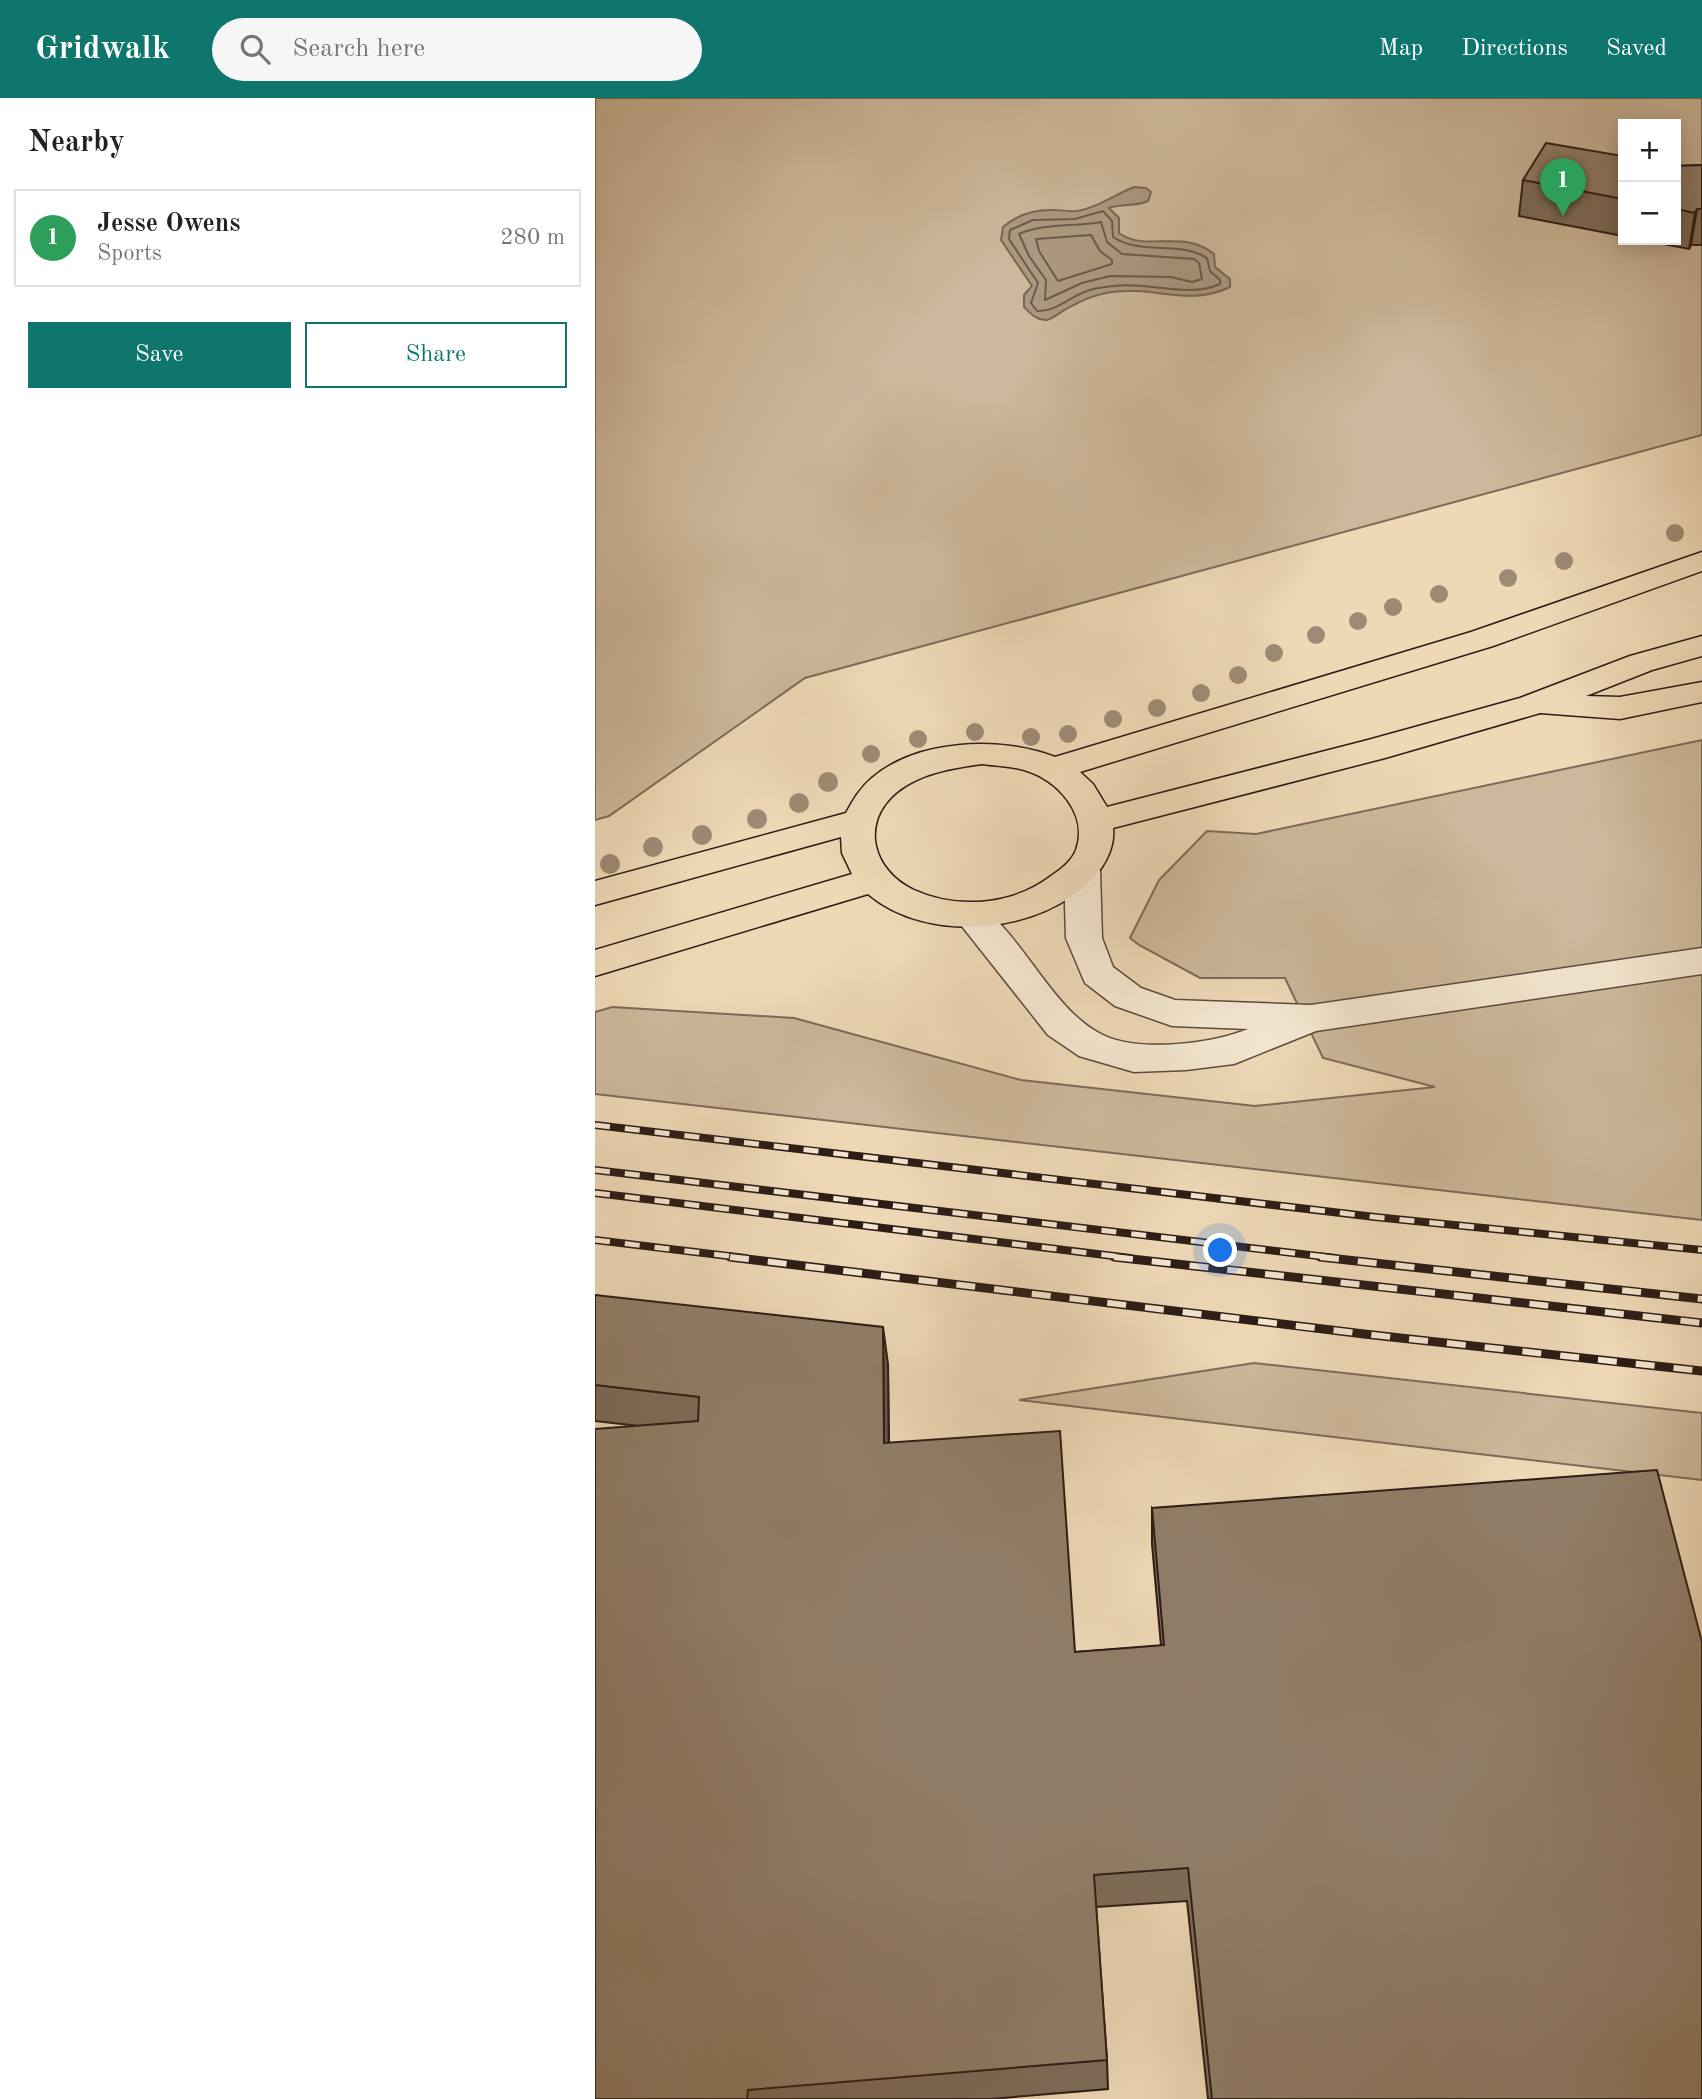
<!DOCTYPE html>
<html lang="en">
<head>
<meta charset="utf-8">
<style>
	:root { --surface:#fff; --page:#f6f6f6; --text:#222; --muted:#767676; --line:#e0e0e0; --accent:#0f766e }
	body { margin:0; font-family:"Old Standard TT",serif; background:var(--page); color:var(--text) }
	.controls { position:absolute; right:21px; top:21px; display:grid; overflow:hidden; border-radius:0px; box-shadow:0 4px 18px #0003 }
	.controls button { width:63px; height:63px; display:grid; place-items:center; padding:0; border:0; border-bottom:2px solid var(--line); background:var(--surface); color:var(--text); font:35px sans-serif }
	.you { position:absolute; left:626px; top:1153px; width:24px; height:24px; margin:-18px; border:5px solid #fff; border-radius:50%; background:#1a73e8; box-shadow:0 0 0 10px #1a73e833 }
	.badge { display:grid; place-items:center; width:46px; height:46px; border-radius:50%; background:var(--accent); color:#fff; font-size:23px; font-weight:700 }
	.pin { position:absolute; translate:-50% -58px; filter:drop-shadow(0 2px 4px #0008) }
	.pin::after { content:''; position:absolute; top:37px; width:24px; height:21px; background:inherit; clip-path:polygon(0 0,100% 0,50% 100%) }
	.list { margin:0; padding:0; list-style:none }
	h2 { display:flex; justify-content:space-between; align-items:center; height:91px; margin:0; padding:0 28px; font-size:30px }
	h2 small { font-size:23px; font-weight:400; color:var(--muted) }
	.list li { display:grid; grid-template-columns:46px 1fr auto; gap:21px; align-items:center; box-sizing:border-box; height:98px; margin:0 14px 14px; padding:0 14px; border:2px solid var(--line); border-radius:0px }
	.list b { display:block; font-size:26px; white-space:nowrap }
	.list p { margin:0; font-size:23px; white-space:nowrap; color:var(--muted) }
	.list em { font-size:23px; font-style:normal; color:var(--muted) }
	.actions { display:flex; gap:14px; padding:21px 28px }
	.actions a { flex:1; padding:16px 0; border:2px solid var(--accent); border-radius:0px; text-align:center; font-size:24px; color:var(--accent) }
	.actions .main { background:var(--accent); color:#fff }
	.icon { flex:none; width:38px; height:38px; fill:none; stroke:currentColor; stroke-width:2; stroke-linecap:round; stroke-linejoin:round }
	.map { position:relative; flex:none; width:1107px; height:2001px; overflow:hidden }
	header { display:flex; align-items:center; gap:42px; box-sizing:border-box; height:98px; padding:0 35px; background:var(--accent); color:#fff }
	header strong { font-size:33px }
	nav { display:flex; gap:38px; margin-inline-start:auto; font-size:24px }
	.search { width:490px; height:63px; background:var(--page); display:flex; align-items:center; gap:18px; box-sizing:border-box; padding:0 24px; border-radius:38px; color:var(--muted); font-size:26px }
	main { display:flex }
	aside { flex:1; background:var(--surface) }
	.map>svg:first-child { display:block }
	.green { fill:#cdb89b; stroke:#7d6a58; stroke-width:2; fill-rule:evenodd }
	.water { fill:#ac9880; stroke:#796656; stroke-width:2 }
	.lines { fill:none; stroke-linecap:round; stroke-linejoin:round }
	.shore { stroke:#6c5a4b; stroke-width:2 }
	.street-casing { stroke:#5d4b3e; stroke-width:3 }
	.highway-casing { stroke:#2d1c16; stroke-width:3 }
	.street { fill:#f4e6d0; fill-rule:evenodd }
	.highway { fill:#eed8b6; fill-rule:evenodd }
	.rail-far1-casing { stroke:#2d1c16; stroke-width:8 }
	.rail-casing { stroke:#2d1c16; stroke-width:9 }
	.rail-far1 { stroke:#f4e6d0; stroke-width:5; stroke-dasharray:15; stroke-linecap:butt }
	.rail { stroke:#f4e6d0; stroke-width:6; stroke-dasharray:19; stroke-linecap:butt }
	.tree { fill:#9e8a74 }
	.wall { fill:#7d6c5a; stroke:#2d1c16; stroke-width:2 }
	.shaded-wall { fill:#66584a; stroke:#2d1c16; stroke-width:2 }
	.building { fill:#917e69; stroke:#2d1c16; stroke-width:2 }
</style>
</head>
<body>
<header>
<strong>Gridwalk</strong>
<div class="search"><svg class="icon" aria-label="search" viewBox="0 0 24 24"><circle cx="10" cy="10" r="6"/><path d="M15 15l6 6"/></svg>Search here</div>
<nav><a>Map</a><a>Directions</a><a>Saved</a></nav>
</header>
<main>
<aside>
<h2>Nearby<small></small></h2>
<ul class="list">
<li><span class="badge" style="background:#2e9e5b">1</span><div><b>Jesse Owens</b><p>Sports</p></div><em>280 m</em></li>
</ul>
<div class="actions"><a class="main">Save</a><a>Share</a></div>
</aside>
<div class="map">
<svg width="1107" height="2001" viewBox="0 0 1107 2001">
	<rect width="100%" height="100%" fill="#eed8b6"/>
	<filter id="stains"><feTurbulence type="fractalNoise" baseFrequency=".00286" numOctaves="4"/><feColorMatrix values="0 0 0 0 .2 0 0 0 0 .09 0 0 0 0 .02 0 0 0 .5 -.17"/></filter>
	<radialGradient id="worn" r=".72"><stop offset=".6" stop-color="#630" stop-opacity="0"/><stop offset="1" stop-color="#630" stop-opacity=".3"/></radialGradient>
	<g class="green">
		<path d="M0,0h1107v337l-897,243 -196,138 -14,4zM1028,26h53v116h-53z"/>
		<polygon points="1107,642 1107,1122 0,996 0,914 17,909 199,920 426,982 660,1008 840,989 728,960 690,880 605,880 544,847 535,840 564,782 612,733 661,736"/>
		<polygon points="659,1265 1107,1315 1107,1382 424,1302"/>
	</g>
	<path class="water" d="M539,89l12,1 5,4 -3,9c-13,6 -26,2 -39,7l10,10v15c27,20 63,-5 95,21l1,13 15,12v8c-41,20 -74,-1 -118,5 -16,2 -32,9 -46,17 -6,3 -13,10 -19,11 -10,1 -17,-7 -23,-13v-12l8,-9 -31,-46 2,-13c15,-13 31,-18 52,-17 7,0 15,2 22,1 22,-4 37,-16 57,-24z"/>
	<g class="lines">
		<g class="shore">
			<path d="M508,113l9,10 1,16c29,19 64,3 94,21l3,13 10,9v4c-33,15 -72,-3 -107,2 -9,1 -18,2 -26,5 -18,6 -31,21 -50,20l-6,-8 7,-20 -29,-44 1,-9 23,-10 42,-1z"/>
			<path d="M506,124l6,20 15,12 72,5 5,4 3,16 -10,3 -21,-5 -61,-1 -28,7 -37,17 1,-20 -17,-24 -10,-22c25,-11 55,-7 82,-12z"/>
			<polygon points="496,137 505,153 517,162 517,166 463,183 444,153 441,141"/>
		</g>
		<defs>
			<path id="street" d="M487,760l12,3 6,9 2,68 11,29 28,21 34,12 136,5 391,-57v26l-386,57 -82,33 -48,6 -52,2 -55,-16 -31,-21 -95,-120 5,-9c9,-2 18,-5 26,1 7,4 13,13 18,19 32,34 60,91 103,110 36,16 107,8 143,-7l-76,-3 -57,-20 -30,-23 -19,-45 -2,-68 6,-9z"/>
			<path id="highway" d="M1107,454v19l-209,75 -413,126 13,12 14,23 261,-67 152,-42 110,-42 72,-20v20l-50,14 -66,26 34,1 82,-15v20l-82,17 -80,-6 -155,45 -272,70c2,18 -7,36 -19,49 -52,57 -166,68 -226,17l-273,82v-26l257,-76 -10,-21 -1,-16 -246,68v-24l251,-68c7,-13 14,-25 26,-35 45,-39 130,-42 183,-21l416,-125zM387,666c14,2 29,2 42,6 33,9 65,44 52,80 -4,11 -16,20 -25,26 -38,29 -93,34 -137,14 -41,-19 -55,-67 -17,-98 24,-19 56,-24 85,-28z"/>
		</defs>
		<use href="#street" class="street-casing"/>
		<use href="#highway" class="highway-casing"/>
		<use href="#street" class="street"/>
		<use href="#highway" class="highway"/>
		<defs>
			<g id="rail-far1">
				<polyline points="0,1027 780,1119 1107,1152"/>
				<polyline points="0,1072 740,1160"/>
				<polyline points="0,1095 535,1160"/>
				<polyline points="0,1142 150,1160"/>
			</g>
			<g id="rail">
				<polyline points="135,1159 769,1236 1107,1273"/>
				<polyline points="519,1159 1107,1225"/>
				<polyline points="725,1159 1107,1201"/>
			</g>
		</defs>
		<use href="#rail-far1" class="rail-far1-casing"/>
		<use href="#rail" class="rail-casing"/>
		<use href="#rail-far1" class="rail-far1"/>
		<use href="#rail" class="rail"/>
	</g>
	<g class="tree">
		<circle cx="1080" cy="435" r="9"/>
		<circle cx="969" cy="463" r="9"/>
		<circle cx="913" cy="480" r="9"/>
		<circle cx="844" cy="496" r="9"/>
		<circle cx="798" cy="509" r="9"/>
		<circle cx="763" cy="523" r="9"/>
		<circle cx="721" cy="537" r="9"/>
		<circle cx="679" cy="555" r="9"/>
		<circle cx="643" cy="577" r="9"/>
		<circle cx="606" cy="595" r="9"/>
		<circle cx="562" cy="610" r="9"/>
		<circle cx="518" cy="621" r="9"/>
		<circle cx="380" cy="634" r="9"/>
		<circle cx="473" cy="636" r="9"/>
		<circle cx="436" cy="639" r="9"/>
		<circle cx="323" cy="641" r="9"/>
		<circle cx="276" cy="656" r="9"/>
		<circle cx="233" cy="684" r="10"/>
		<circle cx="204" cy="705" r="10"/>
		<circle cx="162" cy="721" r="10"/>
		<circle cx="107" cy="737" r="10"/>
		<circle cx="58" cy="749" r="10"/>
		<circle cx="15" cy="766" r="10"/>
	</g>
	<g class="wall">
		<polygon points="1028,58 1028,138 924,118 928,82"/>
		<polygon points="1107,67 1107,147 1096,147 1094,151 1047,142 1081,142 1081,68"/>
		<polygon points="0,1197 293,1266 294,1345 480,1554 566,1548 557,1446 557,1410 1107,2001 613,2001 592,1803 501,1809 512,1962 513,1991 396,2001 0,2001 44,1328 0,1323"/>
	</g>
	<g class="shaded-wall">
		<polygon points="1102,111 1096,147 1094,151 1100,115"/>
		<polygon points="288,1229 293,1266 294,1382 289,1345"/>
	</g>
	<g class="building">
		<polygon points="951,45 1028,58 1028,101 928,82"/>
		<polygon points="1107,67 1107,111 1102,111 1100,115 1081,111 1081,68"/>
		<polygon points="0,1197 288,1229 289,1345 465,1333 480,1554 569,1547 557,1410 1062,1372 1107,1544 1107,2001 617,2001 593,1770 499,1777 512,1962 153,1992 152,2001 0,2001 0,1331 103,1323 104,1299 0,1287"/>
	</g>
	<rect width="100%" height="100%" filter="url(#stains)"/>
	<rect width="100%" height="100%" fill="url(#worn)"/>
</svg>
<div class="controls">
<button>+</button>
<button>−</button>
</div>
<div class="you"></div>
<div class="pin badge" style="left:968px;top:118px;background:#2e9e5b">1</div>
</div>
</main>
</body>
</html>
